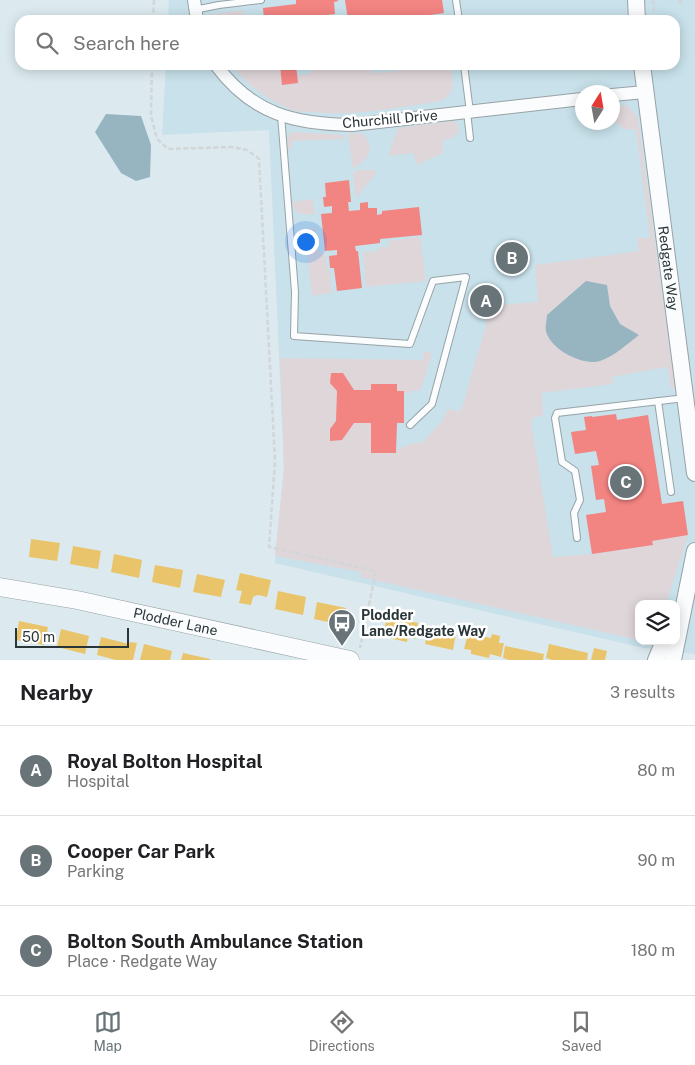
<!DOCTYPE html>
<html lang="en">
<head>
<meta charset="utf-8">
<style>
	:root { --surface:#fff; --page:#f2f2f2; --text:#202124; --muted:#757577; --line:#e0e0e0; --accent:#687478 }
	body { margin:0; font-family:"Public Sans",sans-serif; background:var(--page); color:var(--text) }
	.controls { position:absolute; right:15px; bottom:15px; display:grid; overflow:hidden; border-radius:10px; box-shadow:0 2px 12px #0003 }
	.controls button { width:45px; height:45px; display:grid; place-items:center; padding:0; border:0; border-bottom:1px solid var(--line); background:var(--surface); color:var(--text); font:25px sans-serif }
	.compass { position:absolute; left:575px; top:85px; width:45px; height:45px; border-radius:50%; background:var(--surface); box-shadow:0 2px 12px #0003; rotate:11deg }
	.scale { position:absolute; left:15px; bottom:12px; width:114px; box-sizing:border-box; padding-left:5px; border:2px solid #2a3538; border-top:0; font-size:14px; line-height:18px; white-space:nowrap; color:#2a3538; -webkit-text-stroke:4px #fff; paint-order:stroke }
	.you { position:absolute; left:305px; top:241px; width:18px; height:18px; margin:-12px; border:4px solid #fff; border-radius:50%; background:#1a73e8; box-shadow:0 0 0 8px #1a73e833 }
	.badge { display:grid; place-items:center; width:32px; height:32px; border-radius:50%; background:var(--accent); color:#fff; font-size:16px; font-weight:700 }
	.pin { position:absolute; translate:-50% -50%; border:2px solid #fff; box-shadow:0 1px 5px #0006 }
	.list { margin:0; padding:0; list-style:none }
	h2 { display:flex; justify-content:space-between; align-items:center; height:65px; margin:0; padding:0 20px; font-size:21px }
	h2 small { font-size:16px; font-weight:400; color:var(--muted) }
	.list li { display:grid; grid-template-columns:32px 1fr auto; gap:15px; align-items:center; box-sizing:border-box; height:90px; padding:0 20px; border-top:1px solid var(--line) }
	.list b { display:block; font-size:19px; white-space:nowrap }
	.list p { margin:0; font-size:16px; white-space:nowrap; color:var(--muted) }
	.list em { font-size:16px; font-style:normal; color:var(--muted) }
	.icon { flex:none; width:28px; height:28px; fill:none; stroke:currentColor; stroke-width:2; stroke-linecap:round; stroke-linejoin:round }
	.map { position:relative; flex:none; width:695px; height:660px; overflow:hidden }
	.search { position:absolute; background:var(--surface); box-shadow:0 2px 12px #0003; left:15px; right:15px; top:15px; height:55px; display:flex; align-items:center; gap:12px; box-sizing:border-box; padding:0 18px; border-radius:15px; color:var(--muted); font-size:19px }
	.sheet { height:335px; background:var(--surface) }
	nav { display:flex; justify-content:space-around; align-items:center; box-sizing:border-box; height:70px; border-top:1px solid var(--line); background:var(--surface); font-size:14px; color:var(--muted) }
	nav a { display:grid; justify-items:center; gap:2px }
	nav .on { color:var(--accent) }
	.map>svg:first-child { display:block }
	.built { fill:#c8e1ea; fill-rule:evenodd }
	.green { fill:#dfd6d9 }
	.water { fill:#96b5c0 }
	.homes { fill:#e9c46a }
	.health { fill:#f28482 }
	.lines { fill:none; stroke-linecap:round; stroke-linejoin:round }
	.service-casing { stroke:#98a2a6; stroke-width:8 }
	.minor-casing { stroke:#98a2a6; stroke-width:14 }
	.tertiary-casing { stroke:#98a2a6; stroke-width:18 }
	.secondary-casing { stroke:#98a2a6; stroke-width:19 }
	.path { stroke:#d2d6d8; stroke-width:2.5; stroke-dasharray:5 2.5; stroke-linecap:butt }
	.service { stroke:#fafcfd; stroke-width:6 }
	.minor { stroke:#fafcfd; stroke-width:12 }
	.tertiary { stroke:#fafcfd; stroke-width:16 }
	.secondary { stroke:#fafcfd; stroke-width:18 }
	.labels { text-anchor:middle; dominant-baseline:central; stroke-width:5; stroke-linejoin:round; paint-order:stroke }
	.street-label { font-size:14px; fill:#2a3538; stroke:#fff }
	.poi-label { font-size:14px; font-weight:bold; fill:#2a3538; stroke:#fff; text-anchor:start }
</style>
</head>
<body>
<div class="map">
<svg width="695" height="660" viewBox="0 0 695 660">
	<rect width="100%" height="100%" fill="#dceaef"/>
	<path class="built" d="M169,0h526v654l-51,-6 -369,-85 9,-95 -15,-338 -107,5 4,-70h509v-45h-507zM582,92h30v30h-30zM639,604h37v37h-37z"/>
	<g class="green">
		<polygon points="243,10 244,20 209,20 213,14"/>
		<path d="M232,65h47l4,20 15,-2 -1,-7 11,-2 11,-9h51l2,8 27,-2v-6h52c1,17 6,27 -10,36 -42,6 -87,16 -130,11 -6,0 -13,0 -18,-2 -24,-9 -47,-25 -61,-45z"/>
		<path d="M627,105l11,13 37,271 -4,-1 -4,-21 -55,10 1,7 -71,9 1,23 -9,1 -3,6 22,134 39,-3 60,-9v-4l36,-6 -22,69h-27v36l-278,-63v-5l-86,-16 9,-87 -4,-111 143,2v-9l9,2 -12,38 -6,-1 -7,4 -3,-3h-7v-7h-26v6h-17l-11,-17 -12,1c-1,12 4,9 6,18 3,13 -3,36 -6,49l11,-1 12,-17h17l1,30h24l2,-4 19,-7 3,2 20,-20 8,-15 11,3 3,-4 25,-86 -1,-16 52,-4 -3,-37 104,-14 -2,-13h13l-14,-108 -12,-1 -11,-9v-14z"/>
		<polygon points="454,121 458,125 459,132 452,138 443,140 443,153 416,165 414,153 388,156 398,128"/>
		<path d="M291,132l53,3v4l-52,2 -1,9 -4,-2c-1,-6 0,-11 4,-16z"/>
		<path d="M348,133l15,1c14,15 4,26 -10,35z"/>
		<polygon points="357,170 375,170 376,173 356,198 353,175"/>
		<path d="M312,199l3,15c-13,1 -20,1 -23,-12z"/>
		<polygon points="315,226 316,233 311,235 313,250 320,250 321,254 325,253 327,269 330,270 332,293 312,296 306,240 295,241 294,236"/>
		<polygon points="420,237 426,281 366,287 363,252 378,251 379,247 389,247 388,241"/>
	</g>
	<g class="water">
		<polygon points="106,114 141,116 151,145 150,177 136,181 121,173 95,132"/>
		<path d="M586,281l21,4 3,21 10,18 19,11c-12,9 -24,21 -39,26 -18,5 -50,-12 -54,-30 -1,-5 1,-11 1,-16z"/>
	</g>
	<g class="homes">
		<polygon points="31,539 60,543 57,561 29,557"/>
		<polygon points="73,546 101,551 98,569 70,564"/>
		<polygon points="114,554 142,560 139,578 111,572"/>
		<polygon points="155,565 183,570 180,588 152,582"/>
		<polygon points="240,573 271,580 267,597 258,595 253,597 251,605 239,603 242,591 236,590"/>
		<polygon points="197,574 225,580 221,597 193,592"/>
		<polygon points="278,591 306,597 303,615 275,609"/>
		<polygon points="317,602 346,608 342,625 314,619"/>
		<polygon points="387,616 418,623 415,639 408,637 407,642 389,638 390,634 384,632"/>
		<polygon points="19,621 48,627 44,645 16,640"/>
		<polygon points="428,627 456,632 453,650 425,644"/>
		<polygon points="61,629 89,636 85,654 57,647"/>
		<polygon points="468,634 491,638 492,634 500,636 499,643 504,643 501,657 490,654 489,658 471,654 471,650 464,649"/>
		<polygon points="101,637 129,644 130,642 137,643 133,660 116,660 97,655"/>
		<polygon points="144,644 172,651 170,660 140,660"/>
		<polygon points="549,644 588,653 587,660 552,660 546,658"/>
		<polygon points="505,646 544,654 543,660 509,660 503,658"/>
		<polygon points="594,648 607,651 605,660 591,660"/>
		<polygon points="183,653 210,659 210,660 181,660"/>
	</g>
	<g class="health">
		<polygon points="296,0 338,0 338,1 334,2 335,14 291,19 291,20 264,20 263,8 296,4"/>
		<polygon points="345,0 442,0 444,13 395,20 348,20"/>
		<polygon points="280,65 296,65 298,83 282,85"/>
		<polygon points="349,180 351,202 348,202 349,211 360,210 360,203 368,202 368,208 377,208 377,215 382,214 382,211 419,207 422,235 380,239 380,243 355,246 356,251 358,251 362,288 337,291 334,268 330,268 329,256 337,255 337,250 325,251 321,214 332,213 332,206 324,207 323,197 326,197 325,183"/>
		<polygon points="331,373 343,373 354,390 371,390 371,384 397,384 397,391 404,391 404,423 397,423 396,453 371,453 371,423 354,423 342,440 330,441 330,429 336,421 337,391 330,383"/>
		<polygon points="616,414 617,420 648,415 662,504 683,501 688,535 652,541 653,545 592,554 586,515 606,512 604,499 596,500 591,466 599,465 596,451 575,454 571,432 586,430 584,417 592,416 592,417"/>
	</g>
	<g class="lines">
		<defs>
			<g id="service">
				<polyline points="456,0 459,20"/>
				<polyline points="194,10 219,5 261,0"/>
				<polyline points="464,65 470,112"/>
				<polyline points="467,112 470,138"/>
				<polyline points="281,115 295,292 294,336 410,344 433,281 466,277 432,404 410,425"/>
				<polyline points="658,401 671,492"/>
				<polyline points="577,538 574,513 580,500 575,471 562,462 555,418 557,413 685,398"/>
			</g>
			<g id="minor">
				<polyline points="194,0 197,20"/>
				<path d="M216,65c36,49 78,59 136,60l230,-26"/>
				<polyline points="612,95 645,92"/>
			</g>
			<g id="tertiary">
				<polyline points="636,0 637,20"/>
				<path id="s1" d="M642,65l53,408"/>
				<polyline points="656,660 664,641"/>
				<polyline points="673,660 695,551"/>
			</g>
			<g id="secondary">
				<path id="s2" d="M0,587l77,13 273,60"/>
			</g>
		</defs>
		<use href="#service" class="service-casing"/>
		<use href="#minor" class="minor-casing"/>
		<use href="#tertiary" class="tertiary-casing"/>
		<use href="#secondary" class="secondary-casing"/>
		<g class="path">
			<polyline points="653,0 654,11"/>
			<polyline points="679,0 682,4"/>
			<polyline points="153,20 154,0"/>
			<polyline points="152,65 151,116 157,139 168,149 232,147 247,150 259,159 275,461 269,547 376,571 360,648"/>
		</g>
		<use href="#service" class="service"/>
		<use href="#minor" class="minor"/>
		<use href="#tertiary" class="tertiary"/>
		<use href="#secondary" class="secondary"/>
	</g>
	<defs>
		<symbol id="bus-pin" viewBox="-11 -11 22 30"><path d="M0 17L-7.5 6A9.5 9.5 0 1 1 7.5 6Z" fill="#687478" stroke="#fff"/><path d="M-5-6H5V4H4V6H2V4H-2V6H-4V4H-5ZM-3.5-4V0h7V-4ZM-3.5 1.2v1.5H-2V1.2ZM2 1.2v1.5H3.5V1.2Z" fill="#fff"/></symbol>
	</defs>
	<g fill-rule="evenodd">
		<use href="#bus-pin" x="326" y="607" width="32" height="43"/>
	</g>
	<g class="labels">
		<g class="street-label">
			<text transform="translate(390 119) rotate(-5)">Churchill Drive</text>
			<text stroke="none"><textPath href="#s1" startOffset="205">Redgate Way</textPath></text>
			<text stroke="none"><textPath href="#s2" startOffset="179">Plodder Lane</textPath></text>
		</g>
		<g class="poi-label">
			<text x="361" y="615">Plodder<tspan x="361" dy="16">Lane/Redgate Way</tspan></text>
		</g>
	</g>
</svg>
<div class="controls">
<button><svg class="icon" aria-label="layers" viewBox="0 0 24 24"><path d="M12 4l9 5-9 5-9-5zM3 14l9 5 9-5"/></svg></button>
</div>
<svg class="compass" viewBox="-18 -18 36 36"><path d="M0-13l5 13h-10z" fill="#e53935"/><path d="M0 13l5-13h-10z" fill="#757577"/></svg>
<div class="scale">50 m</div>
<div class="you"></div>
<div class="pin badge" style="left:486px;top:301px">A</div>
<div class="pin badge" style="left:512px;top:258px">B</div>
<div class="pin badge" style="left:626px;top:482px">C</div>
<div class="search"><svg class="icon" aria-label="search" viewBox="0 0 24 24"><circle cx="10" cy="10" r="6"/><path d="M15 15l6 6"/></svg>Search here</div>
</div>
<section class="sheet">
<h2>Nearby<small>3 results</small></h2>
<ul class="list">
<li><span class="badge">A</span><div><b>Royal Bolton Hospital</b><p>Hospital</p></div><em>80 m</em></li>
<li><span class="badge">B</span><div><b>Cooper Car Park</b><p>Parking</p></div><em>90 m</em></li>
<li><span class="badge">C</span><div><b>Bolton South Ambulance Station</b><p>Place · Redgate Way</p></div><em>180 m</em></li>
</ul>
</section>
<nav>
<a class="on"><svg class="icon" aria-label="map" viewBox="0 0 24 24"><path d="M3 6l6-2 6 2 6-2v14l-6 2-6-2-6 2zM9 4v14M15 6v14"/></svg>Map</a>
<a><svg class="icon" aria-label="directions" viewBox="0 0 24 24"><path d="M12 3l9 9-9 9-9-9zM9 14v-3h6M13 9l2 2-2 2"/></svg>Directions</a>
<a><svg class="icon" aria-label="saved" viewBox="0 0 24 24"><path d="M7 4h10v16l-5-4-5 4z"/></svg>Saved</a>
</nav>
</body>
</html>
